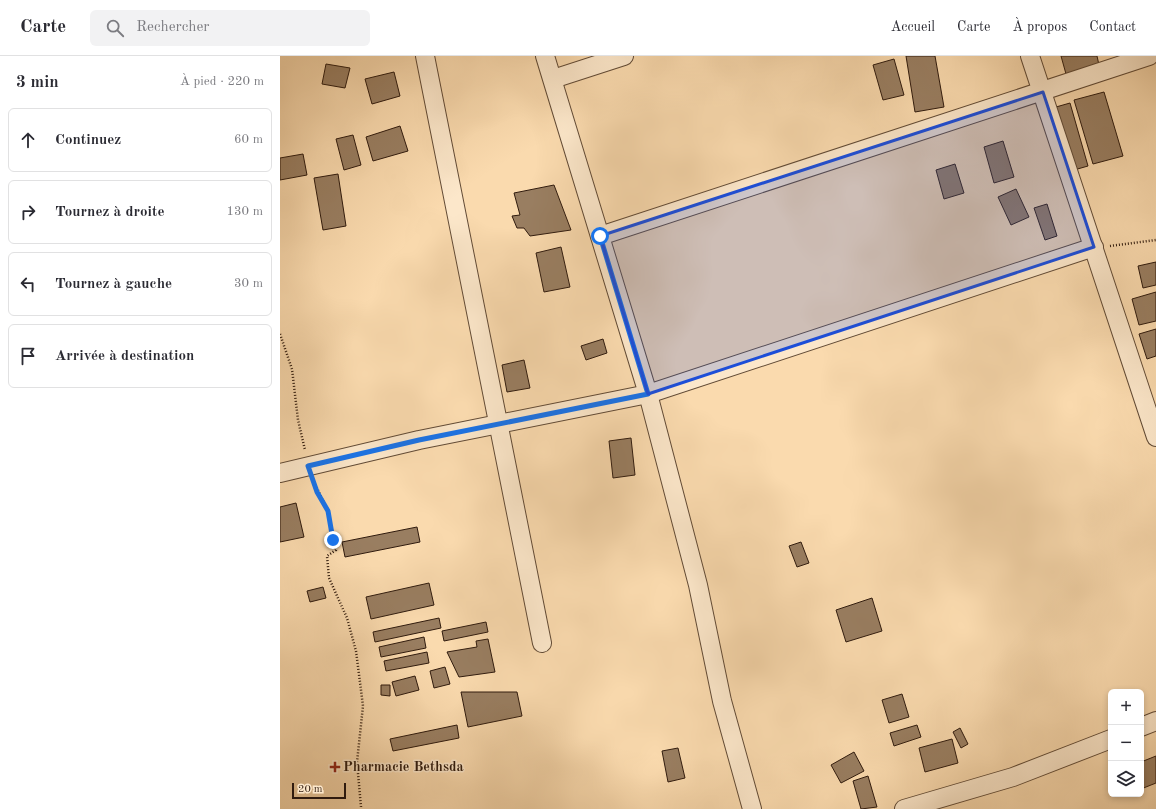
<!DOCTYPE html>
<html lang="fr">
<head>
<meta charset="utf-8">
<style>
	:root { --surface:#fff; --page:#f2f2f3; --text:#2b2b33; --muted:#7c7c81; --line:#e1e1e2 }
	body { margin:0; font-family:"Old Standard TT",serif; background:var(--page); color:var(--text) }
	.controls { position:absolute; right:12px; bottom:12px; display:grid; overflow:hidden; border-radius:6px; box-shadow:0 2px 6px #0003 }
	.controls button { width:36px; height:36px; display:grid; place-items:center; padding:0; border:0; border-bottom:1px solid var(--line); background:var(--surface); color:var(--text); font:20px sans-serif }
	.scale { position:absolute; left:12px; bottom:10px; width:54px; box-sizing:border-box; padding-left:4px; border:2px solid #301b0e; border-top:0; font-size:11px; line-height:14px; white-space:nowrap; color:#301b0e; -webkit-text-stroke:3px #fce7ca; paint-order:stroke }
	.stop { position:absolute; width:12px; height:12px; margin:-9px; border:3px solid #1a73e8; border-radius:50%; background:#fff }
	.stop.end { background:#1a73e8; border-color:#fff; box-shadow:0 1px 4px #0008 }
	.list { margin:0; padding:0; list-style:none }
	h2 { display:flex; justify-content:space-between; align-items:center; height:52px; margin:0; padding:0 16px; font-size:17px }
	h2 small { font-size:13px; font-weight:400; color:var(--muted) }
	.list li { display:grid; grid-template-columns:26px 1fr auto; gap:12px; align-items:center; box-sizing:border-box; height:64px; margin:0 8px 8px; padding:0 8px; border:1px solid var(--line); border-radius:6px }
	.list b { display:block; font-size:15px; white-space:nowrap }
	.list em { font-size:13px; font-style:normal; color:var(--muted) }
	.icon { flex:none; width:22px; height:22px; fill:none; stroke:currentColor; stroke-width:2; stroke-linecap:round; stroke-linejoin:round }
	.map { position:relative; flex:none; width:876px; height:753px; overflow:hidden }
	header { display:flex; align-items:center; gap:24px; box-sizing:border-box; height:56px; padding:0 20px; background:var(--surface); border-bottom:1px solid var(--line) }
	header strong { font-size:19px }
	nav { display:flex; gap:22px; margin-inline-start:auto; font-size:14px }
	.search { width:280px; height:36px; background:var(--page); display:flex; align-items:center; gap:10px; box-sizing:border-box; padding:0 14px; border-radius:6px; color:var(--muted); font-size:15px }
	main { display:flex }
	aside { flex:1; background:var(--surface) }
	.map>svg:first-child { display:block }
	.building { fill:#997e61; stroke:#301b0e }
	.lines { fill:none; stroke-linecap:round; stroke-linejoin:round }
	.street-casing { stroke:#624b36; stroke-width:20 }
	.path { stroke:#301b0e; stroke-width:2.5; stroke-dasharray:1 2; stroke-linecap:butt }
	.street { stroke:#fce7ca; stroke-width:18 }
	.route { stroke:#1a73e8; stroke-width:5 }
	.marked { fill:#1d4ed8; fill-opacity:0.2; stroke:#1d4ed8; stroke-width:3; stroke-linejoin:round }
	.poi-dot { fill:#8f2418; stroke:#fce7ca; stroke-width:1.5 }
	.labels { text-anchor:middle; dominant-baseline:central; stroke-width:3; stroke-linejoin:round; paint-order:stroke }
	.poi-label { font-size:14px; font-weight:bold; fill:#301b0e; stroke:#fce7ca; text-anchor:start }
</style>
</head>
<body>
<header>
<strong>Carte</strong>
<div class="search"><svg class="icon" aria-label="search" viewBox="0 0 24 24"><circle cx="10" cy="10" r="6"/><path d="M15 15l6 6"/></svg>Rechercher</div>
<nav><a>Accueil</a><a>Carte</a><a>À propos</a><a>Contact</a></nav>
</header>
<main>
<aside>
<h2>3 min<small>À pied · 220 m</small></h2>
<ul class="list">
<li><svg class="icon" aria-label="ahead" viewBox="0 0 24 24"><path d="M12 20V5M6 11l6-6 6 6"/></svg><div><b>Continuez</b></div><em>60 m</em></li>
<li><svg class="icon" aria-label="right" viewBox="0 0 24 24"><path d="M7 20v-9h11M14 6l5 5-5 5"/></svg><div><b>Tournez à droite</b></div><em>130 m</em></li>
<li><svg class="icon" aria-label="left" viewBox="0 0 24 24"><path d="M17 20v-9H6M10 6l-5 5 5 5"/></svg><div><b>Tournez à gauche</b></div><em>30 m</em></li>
<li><svg class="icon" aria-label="arrive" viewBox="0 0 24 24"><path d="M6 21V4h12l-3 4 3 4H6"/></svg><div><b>Arrivée à destination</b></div></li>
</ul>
</aside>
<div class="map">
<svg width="876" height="753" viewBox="0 0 876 753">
	<rect width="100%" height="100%" fill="#fadaae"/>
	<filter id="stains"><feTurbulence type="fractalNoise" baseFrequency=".005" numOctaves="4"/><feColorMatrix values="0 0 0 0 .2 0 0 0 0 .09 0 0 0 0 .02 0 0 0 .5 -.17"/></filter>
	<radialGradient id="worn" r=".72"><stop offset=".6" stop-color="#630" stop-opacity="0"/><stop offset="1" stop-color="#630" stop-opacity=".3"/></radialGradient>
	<g class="building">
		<polygon points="626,0 655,0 664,51 635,56"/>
		<polygon points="781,0 817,0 819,9 786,18"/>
		<polygon points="614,3 624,39 603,44 593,9"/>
		<polygon points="46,8 70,12 65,32 42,28"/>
		<polygon points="114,16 120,40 92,48 85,23"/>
		<polygon points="824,36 843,100 813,108 794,44"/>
		<polygon points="790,47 808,110 794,114 776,51"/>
		<polygon points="120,70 128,95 93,105 86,81"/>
		<polygon points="73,79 81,109 64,114 56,83"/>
		<polygon points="723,85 734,121 714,127 704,91"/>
		<polygon points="23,98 27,119 0,124 0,102"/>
		<polygon points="675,108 684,137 664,143 656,114"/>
		<polygon points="58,118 66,170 43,174 34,122"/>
		<polygon points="274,129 291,174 250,180 244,172 237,172 232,160 240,159 234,137"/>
		<polygon points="736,133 749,161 731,169 718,141"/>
		<polygon points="767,148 777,180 765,184 754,152"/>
		<polygon points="281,191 290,231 264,236 256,197"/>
		<polygon points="876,206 876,229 863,232 858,210"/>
		<polygon points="876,236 876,265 859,269 852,243"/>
		<polygon points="876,273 876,300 867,303 859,278"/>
		<polygon points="323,283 327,297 306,304 301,290"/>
		<polygon points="244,304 250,332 227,336 222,309"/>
		<polygon points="351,382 355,419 333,422 329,385"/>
		<polygon points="16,447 24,481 0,486 0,451"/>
		<polygon points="137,471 140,486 65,501 62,486"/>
		<polygon points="521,486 529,507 517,511 509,490"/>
		<polygon points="149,527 154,549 91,563 86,541"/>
		<polygon points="43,531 46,542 30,546 27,535"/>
		<polygon points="592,542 602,575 566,586 556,554"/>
		<polygon points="159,562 161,572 95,586 93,576"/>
		<polygon points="206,566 208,576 164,585 162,575"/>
		<polygon points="144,581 146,592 101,601 99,591"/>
		<polygon points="208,583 215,616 179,621 167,596 197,591 196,585"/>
		<polygon points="147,596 149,607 106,615 104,605"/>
		<polygon points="165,611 170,628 154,632 150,615"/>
		<polygon points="135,620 139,634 116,640 112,626"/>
		<polygon points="101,629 110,629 110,640 101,639"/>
		<polygon points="181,636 237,636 242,660 188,671"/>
		<polygon points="622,638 629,661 609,667 602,644"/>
		<polygon points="177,669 179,682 113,695 110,683"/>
		<polygon points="637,669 641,681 614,690 610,677"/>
		<polygon points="680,672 688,688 681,692 673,676"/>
		<polygon points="672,683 678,707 645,716 639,692"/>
		<polygon points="398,692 405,722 388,726 382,695"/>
		<polygon points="574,696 584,715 561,727 551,709"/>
		<polygon points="876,700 876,727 861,733 861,706"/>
		<polygon points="588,720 597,751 581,753 573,725"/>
	</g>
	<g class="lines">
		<defs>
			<g id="street">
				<polyline points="145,0 262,587"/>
				<polyline points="265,0 368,338 418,529 442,645 472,753"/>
				<polyline points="750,0 876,381"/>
				<polyline points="273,23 344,0"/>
				<polyline points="320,180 869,0"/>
				<polyline points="0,417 139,384 368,338 814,191"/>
				<polyline points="861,671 876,665"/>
				<polyline points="624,753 733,721 831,683"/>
			</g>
		</defs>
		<use href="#street" class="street-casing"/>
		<g class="path">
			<polyline points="830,190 876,184"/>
			<polyline points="0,278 12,313 18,364 25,394"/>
			<polyline points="34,426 48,455 56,494 47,500 49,522 67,562 76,595 83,650 77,706 81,751"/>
		</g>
		<use href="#street" class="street"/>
	</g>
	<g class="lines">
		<polyline class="route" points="53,484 48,455 37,436 28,410 139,384 368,338 320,180"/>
	</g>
	<path class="marked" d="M763,36l51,155 -446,147 -48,-158z"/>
	<path class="poi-dot" d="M53 705h4v4h4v4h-4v4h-4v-4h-4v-4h4z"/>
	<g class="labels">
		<g class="poi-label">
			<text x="63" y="711">Pharmacie Bethsda</text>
		</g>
	</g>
	<rect width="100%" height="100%" filter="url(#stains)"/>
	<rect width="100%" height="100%" fill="url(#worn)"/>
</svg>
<div class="controls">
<button>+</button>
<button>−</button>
<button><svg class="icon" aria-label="layers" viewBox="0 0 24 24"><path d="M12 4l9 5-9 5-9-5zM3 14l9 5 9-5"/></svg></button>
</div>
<div class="scale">20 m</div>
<div class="stop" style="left:320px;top:180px"></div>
<div class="stop end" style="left:53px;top:484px"></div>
</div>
</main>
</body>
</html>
